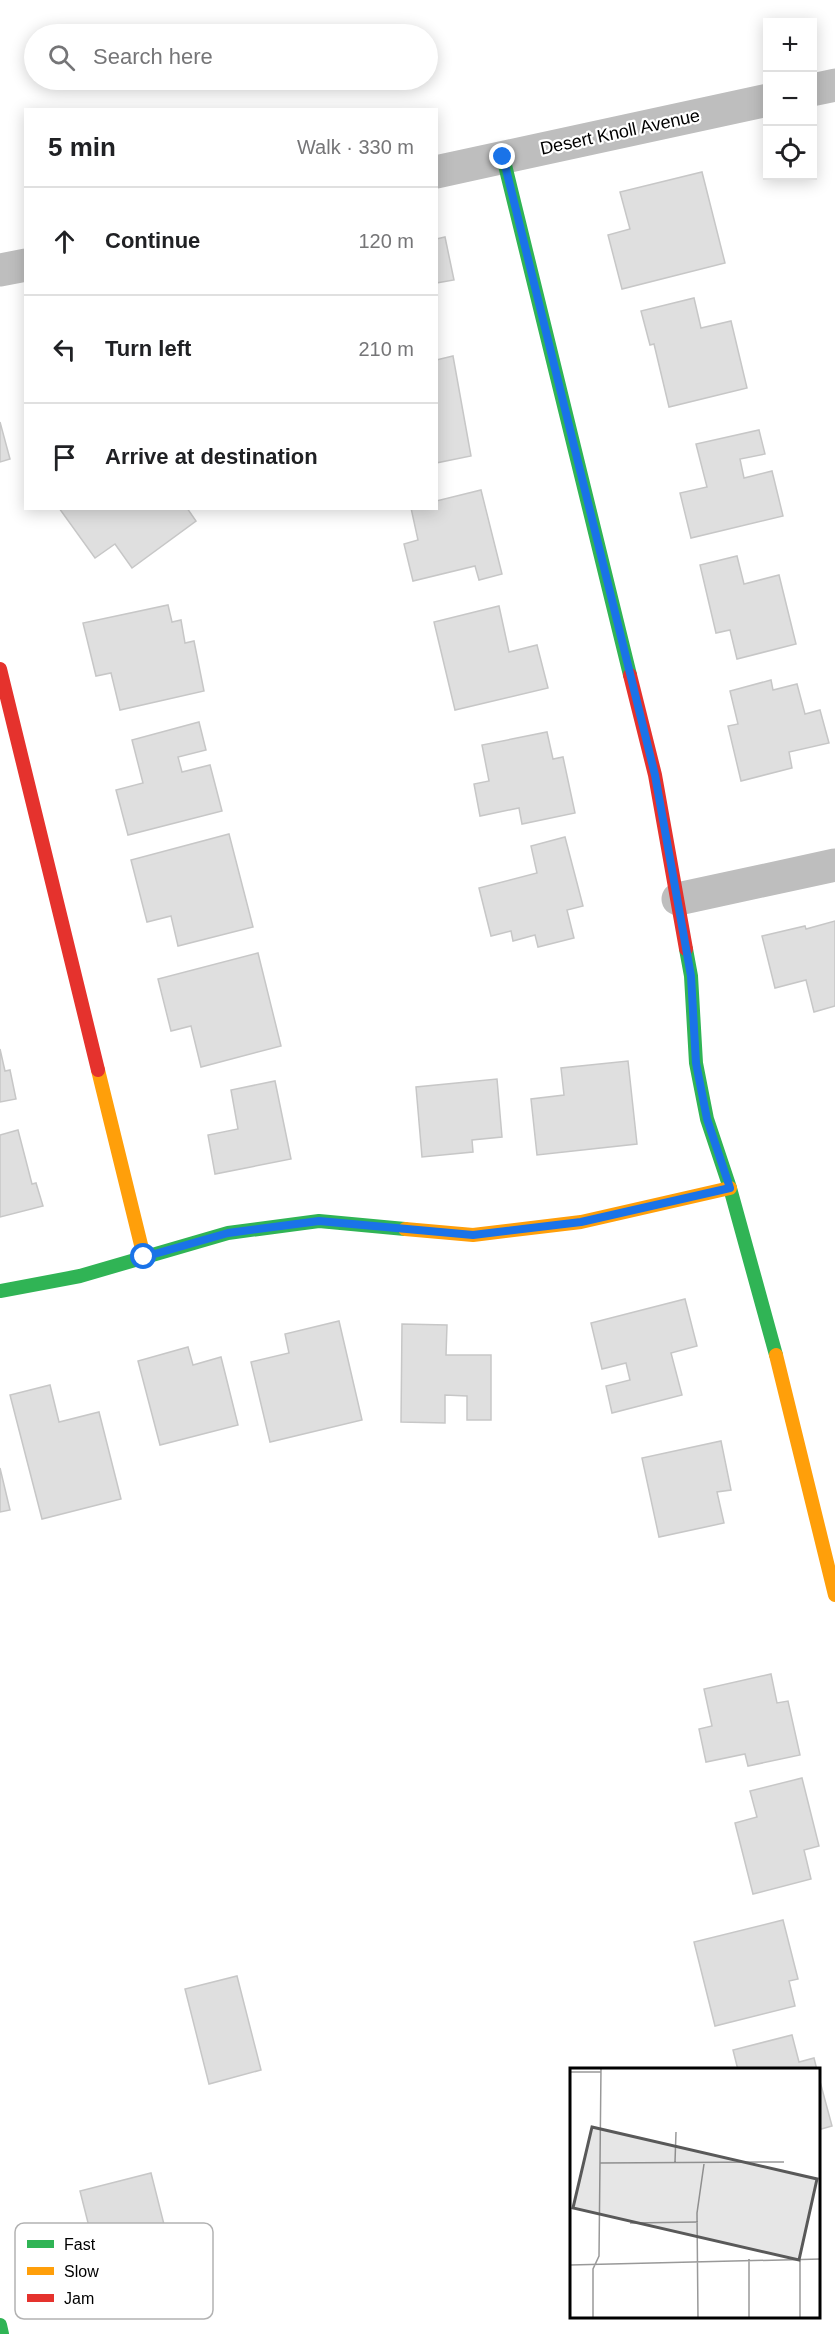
<!DOCTYPE html>
<html lang="en">
<head>
<meta charset="utf-8">
<style>
	:root { --surface:#fff; --page:#f6f6f6; --text:#202124; --muted:#757577; --line:#e0e0e0 }
	body { margin:0; font-family:Helvetica,sans-serif; background:var(--page); color:var(--text) }
	.controls { position:absolute; right:18px; top:18px; display:grid; overflow:hidden; border-radius:0px; box-shadow:0 3px 15px #0003 }
	.controls button { width:54px; height:54px; display:grid; place-items:center; padding:0; border:0; border-bottom:2px solid var(--line); background:var(--surface); color:var(--text); font:30px sans-serif }
	.stop { position:absolute; width:18px; height:18px; margin:-14px; border:4px solid #1a73e8; border-radius:50%; background:#fff }
	.stop.end { background:#1a73e8; border-color:#fff; box-shadow:0 2px 6px #0008 }
	.list { margin:0; padding:0; list-style:none }
	h2 { display:flex; justify-content:space-between; align-items:center; height:78px; margin:0; padding:0 24px; font-size:26px }
	h2 small { font-size:20px; font-weight:400; color:var(--muted) }
	.list li { display:grid; grid-template-columns:39px 1fr auto; gap:18px; align-items:center; box-sizing:border-box; height:108px; padding:0 24px; border-top:2px solid var(--line) }
	.list b { display:block; font-size:22px; white-space:nowrap }
	.list em { font-size:20px; font-style:normal; color:var(--muted) }
	.icon { flex:none; width:33px; height:33px; fill:none; stroke:currentColor; stroke-width:2; stroke-linecap:round; stroke-linejoin:round }
	.map { position:relative; flex:none; width:835px; height:2334px; overflow:hidden }
	.search { position:absolute; background:var(--surface); box-shadow:0 3px 15px #0003; left:24px; top:24px; width:414px; height:66px; display:flex; align-items:center; gap:15px; box-sizing:border-box; padding:0 21px; border-radius:33px; color:var(--muted); font-size:22px }
	.panel { position:absolute; background:var(--surface); box-shadow:0 3px 15px #0003; left:24px; top:108px; width:414px; height:402px; border-radius:0px }
	.map>svg:first-child { display:block }
	.building { fill:#dfdfdf; stroke:#c7c7c7; stroke-width:1.5 }
	.lines { fill:none; stroke-linecap:round; stroke-linejoin:round }
	.street { stroke:#bebebe; stroke-width:33 }
	.fast { stroke:#30b455; stroke-width:14 }
	.slow { stroke:#ff9f0a; stroke-width:14 }
	.jam { stroke:#e5322d; stroke-width:14 }
	.route { stroke:#1a73e8; stroke-width:8 }
	.labels { text-anchor:middle; dominant-baseline:central; stroke-width:4.5; stroke-linejoin:round; paint-order:stroke }
	.street-label { font-size:18px; fill:#000; stroke:#fff }
	.inset-road { fill:none; stroke:#999; stroke-width:1.5 }
	.view { fill:#595959; fill-opacity:0.15; stroke:#595959; stroke-width:3 }
	.inset-edge { fill:none; stroke:#000; stroke-width:3 }
	.key { fill:#fff; stroke:#b2b2b2; stroke-width:1.5 }
	.key-label { font-size:16px; fill:#000 }
</style>
</head>
<body>
<div class="map">
<svg width="835" height="2334" viewBox="0 0 835 2334">
	<rect width="100%" height="100%" fill="#fff"/>
	<g class="building">
		<polygon points="702,172 725,263 622,289 608,235 630,229 620,192"/>
		<polygon points="445,237 454,280 436,283 436,239"/>
		<polygon points="694,298 701,328 731,321 747,388 669,407 654,344 650,345 641,311"/>
		<polygon points="453,356 471,456 436,463 436,360"/>
		<polygon points="0,422 10,459 0,462"/>
		<polygon points="759,430 765,454 740,459 744,478 772,471 783,516 691,538 680,493 707,487 696,444"/>
		<polygon points="481,490 502,574 479,580 475,566 413,581 404,544 418,540 411,508 436,508 436,501"/>
		<polygon points="59,508 187,508 196,521 132,568 115,544 95,558"/>
		<polygon points="737,556 744,584 779,575 796,644 737,659 730,630 716,633 700,565"/>
		<polygon points="168,605 172,622 181,620 185,643 194,641 204,691 120,710 111,673 96,676 83,623"/>
		<polygon points="499,606 509,652 537,645 548,688 455,710 434,622"/>
		<polygon points="771,680 773,690 797,684 805,714 820,710 829,743 789,752 792,768 741,781 728,726 738,724 730,691"/>
		<polygon points="199,722 206,750 178,757 182,772 210,765 222,811 128,835 116,790 143,783 132,740"/>
		<polygon points="547,732 553,759 563,757 575,813 522,824 519,808 480,816 474,784 489,781 482,745"/>
		<polygon points="229,834 253,927 178,946 171,916 147,922 131,860"/>
		<polygon points="565,837 583,906 567,910 574,938 538,947 535,935 513,941 511,931 491,936 479,888 537,873 531,846"/>
		<polygon points="835,921 835,1006 814,1012 806,980 775,988 762,936 805,926 806,929"/>
		<polygon points="258,953 281,1046 201,1067 191,1026 171,1031 158,979"/>
		<polygon points="0,1049 5,1071 10,1070 16,1099 0,1102"/>
		<polygon points="628,1061 637,1144 537,1155 531,1099 564,1095 561,1068"/>
		<polygon points="497,1079 502,1137 472,1140 473,1152 422,1157 416,1087"/>
		<polygon points="275,1081 291,1159 215,1174 208,1135 238,1129 231,1090"/>
		<polygon points="18,1130 32,1184 36,1183 43,1206 0,1217 0,1135"/>
		<polygon points="685,1299 697,1346 671,1353 682,1395 612,1413 606,1386 630,1380 626,1363 602,1369 591,1323"/>
		<polygon points="339,1321 362,1420 270,1442 251,1362 289,1353 285,1334"/>
		<polygon points="402,1324 447,1325 446,1355 491,1355 491,1420 467,1420 467,1396 445,1395 445,1423 401,1422"/>
		<polygon points="188,1347 193,1365 221,1357 238,1425 160,1445 138,1361"/>
		<polygon points="50,1385 59,1422 99,1412 121,1499 42,1519 10,1395"/>
		<polygon points="721,1441 731,1490 717,1492 724,1523 659,1537 642,1458"/>
		<polygon points="0,1468 10,1510 0,1512"/>
		<polygon points="771,1674 777,1703 788,1701 800,1755 748,1766 745,1754 706,1762 699,1729 712,1726 704,1689"/>
		<polygon points="802,1778 819,1846 804,1850 811,1879 753,1894 735,1823 757,1817 750,1791"/>
		<polygon points="783,1920 798,1979 789,1981 795,2006 715,2026 694,1942"/>
		<polygon points="237,1976 261,2070 209,2084 185,1989"/>
		<polygon points="792,2035 799,2062 814,2058 817,2070 738,2070 733,2050"/>
		<polygon points="818,2074 832,2126 818,2130"/>
		<polygon points="151,2173 173,2260 102,2278 80,2191"/>
	</g>
	<g class="lines">
		<g class="street">
			<polyline points="812,90 835,85"/>
			<polyline points="436,172 768,100"/>
			<polyline points="0,270 26,265"/>
			<polyline points="678,899 835,865"/>
		</g>
		<g class="fast">
			<polyline points="503,157 630,675"/>
			<polyline points="686,949 691,976 696,1063 707,1119 730,1188 776,1355"/>
			<polyline points="0,1291 80,1276 228,1233 319,1221 405,1229"/>
			<polyline points="0,2325 2,2334"/>
		</g>
		<g class="slow">
			<polyline points="98,1070 144,1257"/>
			<polyline points="405,1229 473,1235 581,1222 730,1188"/>
			<polyline points="776,1355 835,1595"/>
		</g>
		<g class="jam">
			<polyline points="0,669 98,1070"/>
			<polyline points="630,675 655,775 686,949"/>
		</g>
	</g>
	<g class="lines">
		<polyline class="route" points="144,1257 228,1233 319,1221 473,1235 581,1222 730,1188 707,1119 696,1063 691,976 655,775 503,157"/>
	</g>
	<g class="labels">
		<g class="street-label">
			<text transform="translate(620 132) rotate(-12)">Desert Knoll Avenue</text>
		</g>
	</g>
	<g transform="translate(570 2068)">
		<rect width="250" height="250" fill="#fff"/>
		<path class="inset-road" d="M0,4h31M105,94l1,-30M30,95l184,-1M60,155l68,-1M179,191v59M230,191v59M0,197l251,-6M23,250v-49l6,-13 2,-188M128,250l-1,-105 7,-49"/>
		<path class="view" d="M22,59l225,52 -18,81 -226,-52z"/>
		<rect width="250" height="250" class="inset-edge"/>
	</g>
	<rect x="15" y="2223" width="198" height="96" rx="9" class="key"/>
	<rect x="27" y="2240" width="27" height="8" fill="#30b455"/>
	<rect x="27" y="2267" width="27" height="8" fill="#ff9f0a"/>
	<rect x="27" y="2294" width="27" height="8" fill="#e5322d"/>
	<g class="key-label">
		<text x="64" y="2250">Fast</text>
		<text x="64" y="2277">Slow</text>
		<text x="64" y="2304">Jam</text>
	</g>
</svg>
<div class="controls">
<button>+</button>
<button>−</button>
<button><svg class="icon" aria-label="locate" viewBox="0 0 24 24"><circle cx="12" cy="12" r="6"/><path d="M12 2v4M12 18v4M2 12h4M18 12h4"/></svg></button>
</div>
<div class="stop" style="left:144px;top:1257px"></div>
<div class="stop end" style="left:503px;top:157px"></div>
<div class="search"><svg class="icon" aria-label="search" viewBox="0 0 24 24"><circle cx="10" cy="10" r="6"/><path d="M15 15l6 6"/></svg>Search here</div>
<section class="panel">
<h2>5 min<small>Walk · 330 m</small></h2>
<ul class="list">
<li><svg class="icon" aria-label="ahead" viewBox="0 0 24 24"><path d="M12 20V5M6 11l6-6 6 6"/></svg><div><b>Continue</b></div><em>120 m</em></li>
<li><svg class="icon" aria-label="left" viewBox="0 0 24 24"><path d="M17 20v-9H6M10 6l-5 5 5 5"/></svg><div><b>Turn left</b></div><em>210 m</em></li>
<li><svg class="icon" aria-label="arrive" viewBox="0 0 24 24"><path d="M6 21V4h12l-3 4 3 4H6"/></svg><div><b>Arrive at destination</b></div></li>
</ul>
</section>
</div>
</body>
</html>
